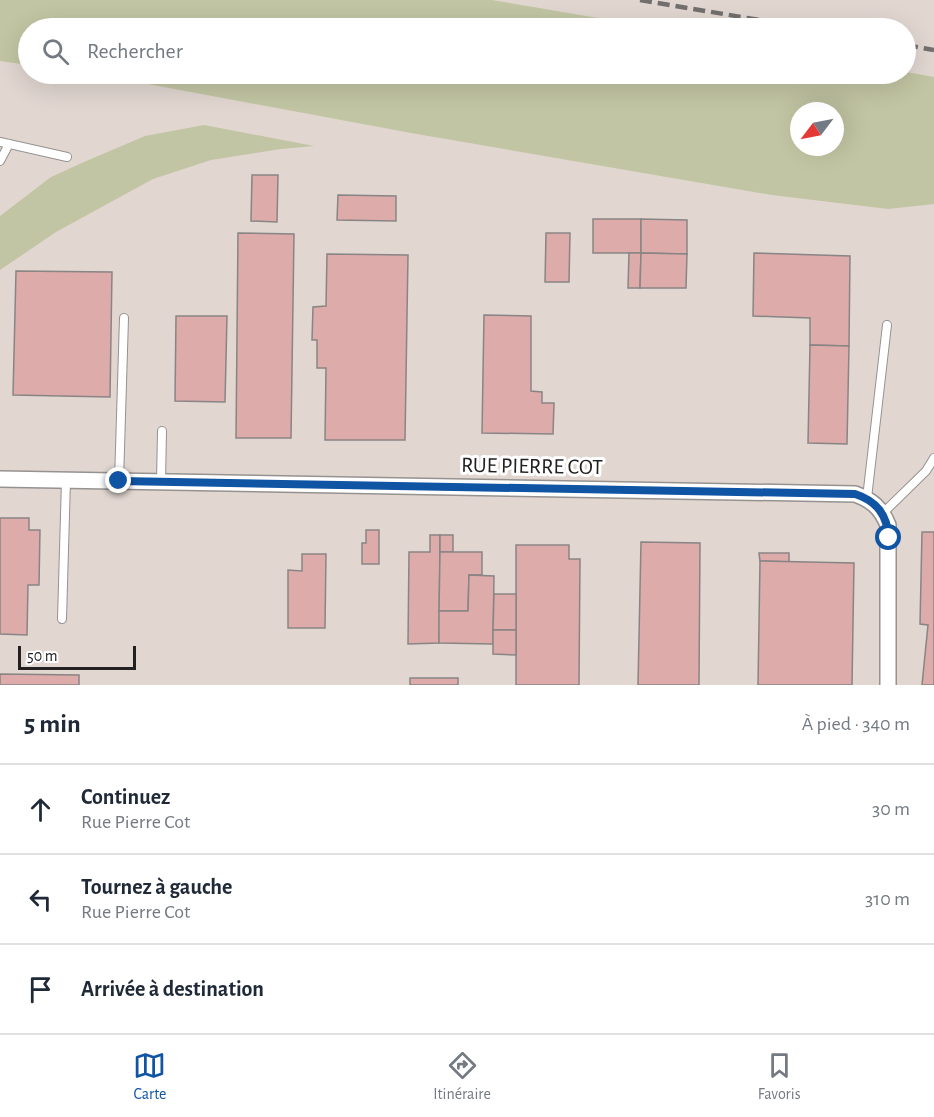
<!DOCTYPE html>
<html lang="fr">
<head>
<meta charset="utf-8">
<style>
	:root { --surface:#fff; --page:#f2f2f3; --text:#1f2937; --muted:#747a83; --line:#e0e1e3; --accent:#1054a4 }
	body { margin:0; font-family:"Alegreya Sans",sans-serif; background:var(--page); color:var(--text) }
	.compass { position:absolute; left:790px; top:102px; width:54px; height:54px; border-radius:50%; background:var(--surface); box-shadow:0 6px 24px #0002; rotate:238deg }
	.scale { position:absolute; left:18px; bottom:15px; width:118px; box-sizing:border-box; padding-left:6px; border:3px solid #222020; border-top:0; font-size:16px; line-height:21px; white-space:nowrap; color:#222020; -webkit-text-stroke:4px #fff; paint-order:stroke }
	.stop { position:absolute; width:18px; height:18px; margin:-14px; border:4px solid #1054a4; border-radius:50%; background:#fff }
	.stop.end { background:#1054a4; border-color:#fff; box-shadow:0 2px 6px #0008 }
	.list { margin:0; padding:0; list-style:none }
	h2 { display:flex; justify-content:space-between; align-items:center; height:78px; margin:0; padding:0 24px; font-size:26px }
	h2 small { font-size:20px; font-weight:400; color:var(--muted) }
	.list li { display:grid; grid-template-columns:39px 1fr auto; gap:18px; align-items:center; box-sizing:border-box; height:90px; padding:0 24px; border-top:2px solid var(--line) }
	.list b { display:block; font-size:22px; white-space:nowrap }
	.list p { margin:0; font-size:20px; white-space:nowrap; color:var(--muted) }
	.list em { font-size:20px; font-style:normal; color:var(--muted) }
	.icon { flex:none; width:33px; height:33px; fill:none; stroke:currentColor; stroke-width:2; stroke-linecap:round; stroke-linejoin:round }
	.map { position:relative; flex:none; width:934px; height:685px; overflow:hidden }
	.search { position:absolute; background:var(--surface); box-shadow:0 6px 24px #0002; left:18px; right:18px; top:18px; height:66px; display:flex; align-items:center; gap:15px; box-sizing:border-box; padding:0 21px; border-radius:33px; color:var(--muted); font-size:22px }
	.sheet { height:348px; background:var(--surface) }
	nav { display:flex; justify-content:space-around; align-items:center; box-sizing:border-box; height:84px; border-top:2px solid var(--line); background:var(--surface); font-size:16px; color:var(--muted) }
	nav a { display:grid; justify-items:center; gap:3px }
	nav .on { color:var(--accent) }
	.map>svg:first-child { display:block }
	.built { fill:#e1d6d0; fill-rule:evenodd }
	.green { fill:#c2c5a3; fill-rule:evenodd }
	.building { fill:#dcabaa; stroke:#898585; stroke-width:1.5 }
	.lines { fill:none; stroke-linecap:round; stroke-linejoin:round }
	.service-casing { stroke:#959290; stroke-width:10 }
	.minor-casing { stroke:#959290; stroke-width:18 }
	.service { stroke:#fff; stroke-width:8 }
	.minor { stroke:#fff; stroke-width:15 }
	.rail { stroke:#726f6e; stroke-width:4.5; stroke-dasharray:12 6; stroke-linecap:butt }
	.route { stroke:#1054a4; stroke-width:8 }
	.labels { text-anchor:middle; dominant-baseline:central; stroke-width:6; stroke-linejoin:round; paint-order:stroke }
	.street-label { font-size:22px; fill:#222020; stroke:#fff }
</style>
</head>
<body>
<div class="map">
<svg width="934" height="685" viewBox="0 0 934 685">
	<rect width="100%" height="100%" fill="#e8e5e3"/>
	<path class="built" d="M0,0h934v685h-934zM28,28h878v46h-878zM799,111h36v36h-36z"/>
	<g class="green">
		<polygon points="0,0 492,0 657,28 28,28 28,65 0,61"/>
		<path d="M906,72l28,5v127l-46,5 -116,-14 -361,-62 -317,-59h812zM799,111h36v36h-36z"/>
		<polygon points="204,125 314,146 281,149 211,160 153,179 56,232 0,270 0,216 51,177 84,162 145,136"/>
	</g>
	<g class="building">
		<polygon points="252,175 278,175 277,222 251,221"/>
		<polygon points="338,195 396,196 396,221 337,220"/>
		<rect x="593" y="219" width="48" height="34"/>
		<polygon points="641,219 687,220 687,254 641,253"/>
		<polygon points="238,233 294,234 291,438 236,438"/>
		<polygon points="546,233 570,233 569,282 545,282"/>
		<polygon points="629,253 641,253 640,288 628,288"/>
		<polygon points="641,253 687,254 686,288 640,288"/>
		<polygon points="754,253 850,256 849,346 810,345 810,318 753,316"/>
		<polygon points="327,254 408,255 405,440 325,440 326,368 317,368 317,340 312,340 313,307 326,306"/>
		<polygon points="16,271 112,272 110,397 13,395"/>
		<polygon points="484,315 531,316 531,391 542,392 542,403 554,403 553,434 482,433"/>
		<polygon points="176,316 227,316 225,402 175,401"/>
		<polygon points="810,345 849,346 847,444 808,443"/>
		<polygon points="0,518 29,518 29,530 40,530 39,585 28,585 27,635 0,634"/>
		<polygon points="366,530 379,530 379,564 362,564 362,543 366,543"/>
		<polygon points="922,532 934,532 934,685 922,685 928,625 920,624"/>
		<polygon points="430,535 440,535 439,643 408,644 409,552 430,552"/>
		<rect x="440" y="535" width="13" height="17"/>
		<polygon points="641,542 700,543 699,685 638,685"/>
		<polygon points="516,545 569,545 569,559 580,559 579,685 516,685"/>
		<polygon points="440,552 482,552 482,575 469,575 468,611 439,611"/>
		<polygon points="759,553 789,553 789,562 760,561"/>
		<polygon points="302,554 326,554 325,628 288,628 288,570 302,571"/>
		<polygon points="760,561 854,563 852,685 758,685"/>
		<polygon points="469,575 494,576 493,644 439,643 439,611 468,611"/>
		<polygon points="494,594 516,594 516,630 493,630"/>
		<polygon points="493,630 516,630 516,655 493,654"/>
		<polygon points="0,674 79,675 79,685 0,685"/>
		<rect x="410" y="678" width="48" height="7"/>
	</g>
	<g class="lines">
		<defs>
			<g id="service">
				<polyline points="0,142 67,157"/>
				<polyline points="0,161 9,144"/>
				<polyline points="119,481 124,318"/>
				<polyline points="161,482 162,431"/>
				<polyline points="867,498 887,325"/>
				<polyline points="883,513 926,471 934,458"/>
				<polyline points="62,619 66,480"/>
			</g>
			<path id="minor" d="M0,479l855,15c17,6 26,14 33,31v160"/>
		</defs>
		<use href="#service" class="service-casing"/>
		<use href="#minor" class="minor-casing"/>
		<use href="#service" class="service"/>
		<use href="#minor" class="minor"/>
		<g class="rail">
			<polyline points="640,0 807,28"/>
			<polyline points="906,45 934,50"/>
		</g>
	</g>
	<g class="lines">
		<path class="route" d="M119,481l736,13c22,7 32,21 34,44"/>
	</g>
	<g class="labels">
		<g class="street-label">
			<text transform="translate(532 466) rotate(1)">RUE PIERRE COT</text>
		</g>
	</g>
</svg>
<svg class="compass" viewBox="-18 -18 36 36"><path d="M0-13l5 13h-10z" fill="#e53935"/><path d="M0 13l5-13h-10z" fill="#747a83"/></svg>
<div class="scale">50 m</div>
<div class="stop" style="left:889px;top:538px"></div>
<div class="stop end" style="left:119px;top:481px"></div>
<div class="search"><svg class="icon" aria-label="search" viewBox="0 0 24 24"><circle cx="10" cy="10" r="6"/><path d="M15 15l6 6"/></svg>Rechercher</div>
</div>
<section class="sheet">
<h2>5 min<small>À pied · 340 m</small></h2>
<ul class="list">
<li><svg class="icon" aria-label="ahead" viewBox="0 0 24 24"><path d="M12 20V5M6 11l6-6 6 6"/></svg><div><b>Continuez</b><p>Rue Pierre Cot</p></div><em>30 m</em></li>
<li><svg class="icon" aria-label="left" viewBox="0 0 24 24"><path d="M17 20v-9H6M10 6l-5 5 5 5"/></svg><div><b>Tournez à gauche</b><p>Rue Pierre Cot</p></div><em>310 m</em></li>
<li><svg class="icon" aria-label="arrive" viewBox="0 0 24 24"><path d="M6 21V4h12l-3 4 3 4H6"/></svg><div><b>Arrivée à destination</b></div></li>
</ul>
</section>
<nav>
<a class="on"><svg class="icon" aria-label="map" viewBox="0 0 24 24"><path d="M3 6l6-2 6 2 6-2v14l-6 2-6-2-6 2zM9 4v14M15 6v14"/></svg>Carte</a>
<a><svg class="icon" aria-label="directions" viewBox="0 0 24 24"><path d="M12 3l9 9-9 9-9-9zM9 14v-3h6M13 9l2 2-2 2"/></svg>Itinéraire</a>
<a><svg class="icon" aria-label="saved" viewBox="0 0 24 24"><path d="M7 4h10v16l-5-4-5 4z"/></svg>Favoris</a>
</nav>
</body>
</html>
